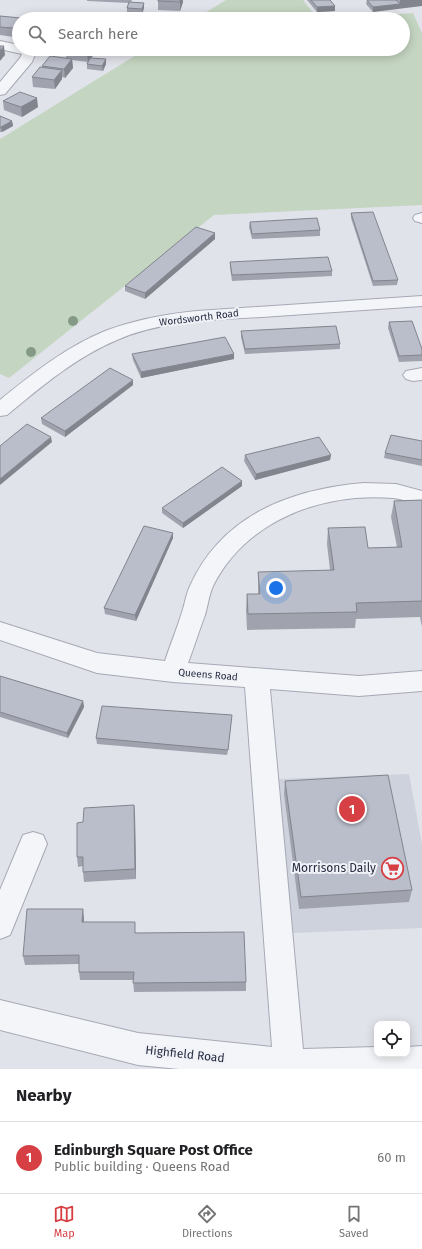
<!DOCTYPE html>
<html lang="en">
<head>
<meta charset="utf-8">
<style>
	:root { --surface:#fff; --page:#f6f6f6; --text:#202124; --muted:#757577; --line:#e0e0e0; --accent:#d63f43 }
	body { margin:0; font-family:"Fira Sans",sans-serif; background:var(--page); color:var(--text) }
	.controls { position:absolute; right:12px; bottom:12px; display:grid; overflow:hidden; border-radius:8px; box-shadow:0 2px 10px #0003 }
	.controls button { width:36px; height:36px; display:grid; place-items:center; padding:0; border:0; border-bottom:1px solid var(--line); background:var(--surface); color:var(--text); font:20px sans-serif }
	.you { position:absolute; left:276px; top:588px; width:14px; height:14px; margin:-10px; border:3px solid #fff; border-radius:50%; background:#1a73e8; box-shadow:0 0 0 6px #1a73e833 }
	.badge { display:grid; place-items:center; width:26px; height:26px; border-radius:50%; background:var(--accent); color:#fff; font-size:13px; font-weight:700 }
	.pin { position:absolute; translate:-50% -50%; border:2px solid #fff; box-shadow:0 1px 4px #0006 }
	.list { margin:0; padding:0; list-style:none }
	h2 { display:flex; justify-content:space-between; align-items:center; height:52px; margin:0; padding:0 16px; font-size:17px }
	h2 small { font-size:13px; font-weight:400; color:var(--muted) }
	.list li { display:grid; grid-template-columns:26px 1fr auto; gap:12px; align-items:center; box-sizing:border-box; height:72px; padding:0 16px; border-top:1px solid var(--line) }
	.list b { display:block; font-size:15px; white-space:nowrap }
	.list p { margin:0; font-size:13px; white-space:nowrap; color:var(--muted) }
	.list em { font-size:13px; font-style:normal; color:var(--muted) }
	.icon { flex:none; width:22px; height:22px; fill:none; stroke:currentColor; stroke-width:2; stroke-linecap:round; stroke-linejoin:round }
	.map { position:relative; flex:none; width:422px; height:1069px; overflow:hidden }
	.search { position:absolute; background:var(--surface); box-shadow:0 2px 10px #0003; left:12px; right:12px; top:12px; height:44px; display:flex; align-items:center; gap:10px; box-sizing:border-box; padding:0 14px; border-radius:22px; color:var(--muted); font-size:15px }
	.sheet { height:124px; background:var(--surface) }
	nav { display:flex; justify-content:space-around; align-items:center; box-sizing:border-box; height:56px; border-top:1px solid var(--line); background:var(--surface); font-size:11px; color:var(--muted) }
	nav a { display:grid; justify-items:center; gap:2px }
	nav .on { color:var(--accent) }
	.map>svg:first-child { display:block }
	.built { fill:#ced2dc }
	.green { fill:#c4d5c1 }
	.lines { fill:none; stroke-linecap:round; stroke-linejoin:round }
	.minor-casing { stroke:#a6a9b5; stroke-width:2 }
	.minor { fill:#f4f5f8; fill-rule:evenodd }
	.tree { fill:#849a86 }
	.wall { fill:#a0a3ae }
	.shaded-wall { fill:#82858d }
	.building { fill:#babeca; stroke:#82858d }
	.labels { text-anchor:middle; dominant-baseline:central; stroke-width:4; stroke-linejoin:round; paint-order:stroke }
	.street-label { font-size:10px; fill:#282e43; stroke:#f0f2f7 }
	.near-poi-label { font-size:12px; fill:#282e43; stroke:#f0f2f7; text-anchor:end }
	.near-street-label { font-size:12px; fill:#282e43; stroke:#f0f2f7 }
</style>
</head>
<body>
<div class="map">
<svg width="422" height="1069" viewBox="0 0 422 1069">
	<rect width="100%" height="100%" fill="#e1e3ea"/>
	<polygon class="built" points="409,774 422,844 422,928 293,933 278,779"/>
	<g class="green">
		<polygon points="226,0 303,0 318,19 195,19"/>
		<polygon points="413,13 422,33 422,205 214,215 9,378 0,374 0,139 146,49 403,49 403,19 327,19"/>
	</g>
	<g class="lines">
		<defs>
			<g id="minor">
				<polygon points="0,41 19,45 19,49 34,49 36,52 32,62 5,94 0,95 0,82 20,58 22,54 0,49"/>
				<polygon points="422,213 422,223 415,221 413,218 415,215"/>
				<path d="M422,296v10c-53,4 -107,7 -160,11 -48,3 -100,3 -145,23 -41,17 -76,47 -110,75l-7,1v-16c32,-26 66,-53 105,-69 29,-11 61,-17 92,-20z"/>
				<polygon points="422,368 422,380 413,381 406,379 403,375 406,371"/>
				<path d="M364,483l32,1 26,7v14c-10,-2 -19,-6 -29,-7 -70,-6 -147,22 -180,88 -4,9 -5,19 -8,29 -6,16 -11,32 -17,48l171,13 63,-5v20l-63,5 -89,-7 33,360 74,-2v7h30v-7l15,-1v23h-243l-41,-4 -138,-35v-30l138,33 134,14 -27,-360 -72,-5 -76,-9 -97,-33v-18l97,31 68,8c5,-16 12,-32 17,-49 3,-8 4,-18 8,-26 32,-71 101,-97 174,-103z"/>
				<polygon points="33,832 43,835 47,844 10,935 0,939 0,890 23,835"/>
			</g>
		</defs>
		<use href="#minor" class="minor-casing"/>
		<use href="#minor" class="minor"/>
	</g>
	<g class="tree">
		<circle cx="73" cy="321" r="5"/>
		<circle cx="31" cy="352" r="5"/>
	</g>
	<g class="wall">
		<polygon points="87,0 132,0 131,2 144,3 144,8 142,14 127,13 127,8 129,3 87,1"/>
		<polygon points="158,0 183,0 183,2 180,11 158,10"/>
		<polygon points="307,0 330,0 335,6 335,11 317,12"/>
		<polygon points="367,0 422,0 373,12 366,4"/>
		<polygon points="0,16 19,19 19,38 18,38 17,33 14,37 0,35"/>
		<polygon points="66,51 95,53 91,58 106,64 103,71 87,69 87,64 88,62 72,60 73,68 65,78 62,77 62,79 55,89 33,87 32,77 43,68 42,66 66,58"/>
		<polygon points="3,101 38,107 22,117 4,110"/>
		<polygon points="0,116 12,121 13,126 2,132 0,132"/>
		<polygon points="351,213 398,280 397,285 373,286 351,218"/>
		<polygon points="250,222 320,230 320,236 252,239 249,227"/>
		<polygon points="215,233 215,239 145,299 125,291 125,286"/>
		<polygon points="230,262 332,271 332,276 232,281 230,267"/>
		<polygon points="389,322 422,349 422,361 399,362 388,328"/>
		<polygon points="241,331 340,344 340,349 245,354 241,337"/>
		<polygon points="132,354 234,354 234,359 141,378 133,360"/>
		<polygon points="133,380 133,385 65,437 42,424 41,418"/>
		<polygon points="422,441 422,466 384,458 385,453"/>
		<polygon points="245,455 331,455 330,460 255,480 244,461"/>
		<polygon points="242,481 242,486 183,528 162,513 162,508"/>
		<polygon points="422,500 422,627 420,617 356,619 355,628 247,630 246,610 247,594 258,594 258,572 330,570 327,544 328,528 368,548 397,547 391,517 394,501"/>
		<polygon points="173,533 173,538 136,621 105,614 104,608"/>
		<polygon points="0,676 83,701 84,707 68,738 0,717"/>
		<polygon points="231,720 227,755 97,744 96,738"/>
		<polygon points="285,781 412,890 409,902 299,909 284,794"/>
		<polygon points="134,805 135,815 136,879 84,882 83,872 83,866 78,867 77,857 83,822"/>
		<polygon points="84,918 84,922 136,933 246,982 246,991 134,992 133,980 80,980 79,972 79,964 25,965 23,956"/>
	</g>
	<g class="shaded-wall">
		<polygon points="180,0 183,0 183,2 180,11"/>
		<polygon points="400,0 422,0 422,6 373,12 373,7 400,4"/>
		<polygon points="144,3 144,8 142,14 142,9"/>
		<polygon points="335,6 335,11 317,12 317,7"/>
		<polygon points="19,20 19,29 16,29 17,33 14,37 13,28"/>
		<polygon points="4,46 5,55 0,61 0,51"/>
		<polygon points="90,49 94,49 95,53 88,62 87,53"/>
		<polygon points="72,59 73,68 65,78 64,69"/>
		<polygon points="106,59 106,64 103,71 102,66"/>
		<polygon points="62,70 62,79 55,89 54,80"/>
		<polygon points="37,98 38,107 22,117 21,107"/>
		<polygon points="12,121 13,126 2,132 1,127"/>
		<polygon points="215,233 215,239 145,299 145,293"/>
		<polygon points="234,354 234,359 141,378 141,372"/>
		<polygon points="133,380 133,385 65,437 65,431"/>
		<polygon points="51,437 52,442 0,485 0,479"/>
		<polygon points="331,455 330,460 255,480 256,474"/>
		<polygon points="242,481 242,486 183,528 183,523"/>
		<polygon points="173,533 173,538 136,621 135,615"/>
		<polygon points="83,701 84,707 68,738 67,733"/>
		<polygon points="232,715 231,720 227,755 228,750"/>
		<polygon points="134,805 135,815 136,879 135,869"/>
		<polygon points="83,909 84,918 83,931 82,922"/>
	</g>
	<g class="building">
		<polygon points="158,0 180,0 180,2 158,1"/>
		<polygon points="311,0 330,0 335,6 317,7"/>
		<polygon points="367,0 396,0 400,4 373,7"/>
		<polygon points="129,2 144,3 142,9 127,8"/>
		<polygon points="135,15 142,16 140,19 133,19"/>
		<polygon points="0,16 21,18 19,19 19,20 13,28 0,27"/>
		<polygon points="58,16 80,19 55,19"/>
		<polygon points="87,16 109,18 109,19 84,19"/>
		<polygon points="116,17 128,19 115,19"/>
		<polygon points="27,18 39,19 26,19"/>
		<polygon points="0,46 4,46 0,51"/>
		<polygon points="67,49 90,49 87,53 66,51"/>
		<polygon points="50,56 72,59 64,69 42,66"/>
		<polygon points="90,58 106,59 102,66 87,64"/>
		<polygon points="40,67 62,70 54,80 32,77"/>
		<polygon points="20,92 37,98 21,107 3,101"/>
		<polygon points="0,116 12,121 1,127 0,127"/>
		<polygon points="373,212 398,280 373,281 351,213"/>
		<polygon points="317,218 320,230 252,234 250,222"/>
		<polygon points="196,227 215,233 145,293 125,286"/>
		<polygon points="328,257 332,271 232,275 230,262"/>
		<polygon points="412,321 422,349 422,355 399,356 389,322"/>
		<polygon points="336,326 340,344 245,349 241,331"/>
		<polygon points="225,337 234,354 141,372 132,354"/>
		<polygon points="110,368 133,380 65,431 41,418"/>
		<polygon points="27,424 51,437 0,479 0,446"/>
		<polygon points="391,435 422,441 422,460 385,453"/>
		<polygon points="319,437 331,455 256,474 245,455"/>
		<polygon points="222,467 242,481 183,523 162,508"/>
		<polygon points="422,500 422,601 356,603 357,612 248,614 247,594 260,594 258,572 334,570 328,528 365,527 368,548 402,547 394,501"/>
		<polygon points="144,526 173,533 135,615 104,608"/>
		<polygon points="0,676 83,701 67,733 0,712"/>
		<polygon points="102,706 232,715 228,750 96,738"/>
		<polygon points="388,775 412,890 301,897 285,781"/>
		<polygon points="134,805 135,869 83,872 83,857 77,857 77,823 83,822 84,808"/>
		<polygon points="27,909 83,909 82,922 135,922 135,933 244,932 246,982 133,983 134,972 79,972 79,955 23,956"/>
	</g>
	<defs>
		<symbol id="supermarket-ring" viewBox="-11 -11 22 22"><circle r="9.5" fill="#f0f2f7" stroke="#d63f43" stroke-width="1.5"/><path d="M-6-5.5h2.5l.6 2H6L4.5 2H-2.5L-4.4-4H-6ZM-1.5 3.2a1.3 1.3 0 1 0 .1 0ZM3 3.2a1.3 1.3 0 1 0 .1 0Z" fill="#d63f43"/></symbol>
	</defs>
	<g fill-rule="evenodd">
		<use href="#supermarket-ring" x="380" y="856" width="25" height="25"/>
	</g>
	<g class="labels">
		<g class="street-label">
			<text transform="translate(199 318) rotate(-7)">Wordsworth Road</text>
			<text transform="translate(208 675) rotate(5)">Queens Road</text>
		</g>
		<g class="near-poi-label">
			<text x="376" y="868">Morrisons Daily</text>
		</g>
		<g class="near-street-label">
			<text transform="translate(185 1054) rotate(6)">Highfield Road</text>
		</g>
	</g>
</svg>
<div class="controls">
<button><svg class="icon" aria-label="locate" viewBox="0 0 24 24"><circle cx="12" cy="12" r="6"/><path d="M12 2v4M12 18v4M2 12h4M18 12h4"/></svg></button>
</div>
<div class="you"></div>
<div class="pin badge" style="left:352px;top:809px">1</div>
<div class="search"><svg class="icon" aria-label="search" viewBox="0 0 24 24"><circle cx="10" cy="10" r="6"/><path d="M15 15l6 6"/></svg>Search here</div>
</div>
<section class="sheet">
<h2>Nearby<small></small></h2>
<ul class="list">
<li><span class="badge">1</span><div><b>Edinburgh Square Post Office</b><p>Public building · Queens Road</p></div><em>60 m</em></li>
</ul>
</section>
<nav>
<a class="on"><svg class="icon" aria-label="map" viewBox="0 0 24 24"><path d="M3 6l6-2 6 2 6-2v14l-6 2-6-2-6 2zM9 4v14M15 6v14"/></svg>Map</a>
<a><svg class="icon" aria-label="directions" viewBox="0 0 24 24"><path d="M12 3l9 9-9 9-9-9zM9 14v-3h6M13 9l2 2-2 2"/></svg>Directions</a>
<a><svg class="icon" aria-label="saved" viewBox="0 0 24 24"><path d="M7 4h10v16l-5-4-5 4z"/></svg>Saved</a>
</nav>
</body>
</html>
